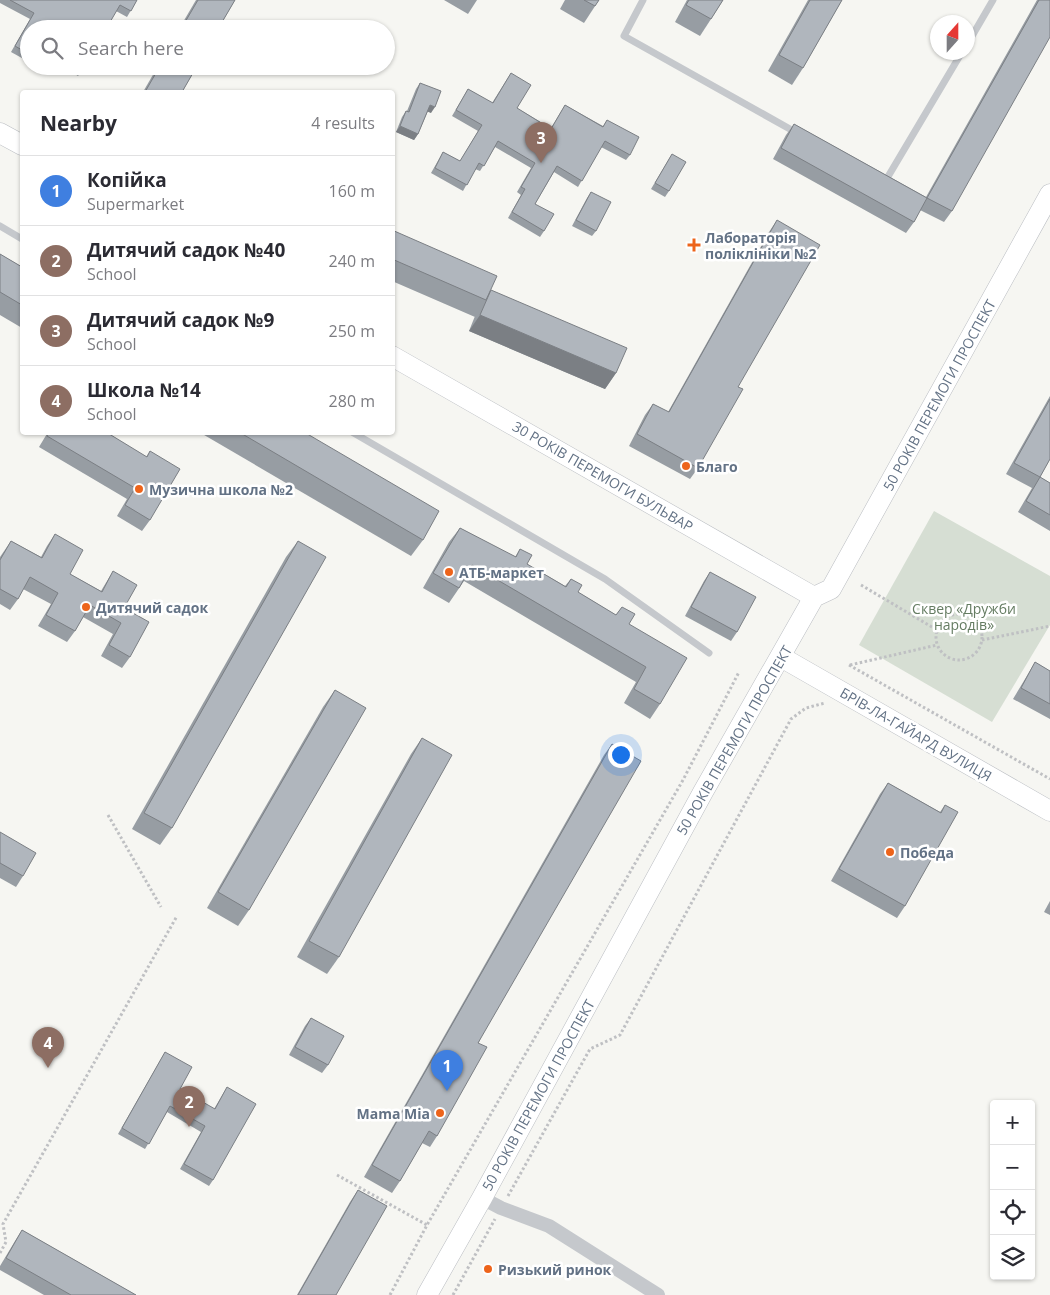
<!DOCTYPE html>
<html lang="en">
<head>
<meta charset="utf-8">
<style>
	:root { --surface:#fff; --page:#f2f2f3; --text:#2b2b33; --muted:#7c7c81; --line:#e1e1e2; --accent:#ed641b }
	body { margin:0; font-family:"Open Sans",sans-serif; background:var(--page); color:var(--text) }
	.controls { position:absolute; right:15px; bottom:15px; display:grid; overflow:hidden; border-radius:5px; box-shadow:0 1px 4px #0004 }
	.controls button { width:45px; height:45px; display:grid; place-items:center; padding:0; border:0; border-bottom:1px solid var(--line); background:var(--surface); color:var(--text); font:25px sans-serif }
	.compass { position:absolute; left:930px; top:15px; width:45px; height:45px; border-radius:50%; background:var(--surface); box-shadow:0 1px 4px #0004; rotate:21deg }
	.you { position:absolute; left:620px; top:754px; width:18px; height:18px; margin:-12px; border:4px solid #fff; border-radius:50%; background:#1a73e8; box-shadow:0 0 0 8px #1a73e833 }
	.badge { display:grid; place-items:center; width:32px; height:32px; border-radius:50%; background:var(--accent); color:#fff; font-size:16px; font-weight:700 }
	.pin { position:absolute; translate:-50% -41px; filter:drop-shadow(0 1px 2px #0008) }
	.pin::after { content:''; position:absolute; top:26px; width:18px; height:15px; background:inherit; clip-path:polygon(0 0,100% 0,50% 100%) }
	.list { margin:0; padding:0; list-style:none }
	h2 { display:flex; justify-content:space-between; align-items:center; height:65px; margin:0; padding:0 20px; font-size:21px }
	h2 small { font-size:16px; font-weight:400; color:var(--muted) }
	.list li { display:grid; grid-template-columns:32px 1fr auto; gap:15px; align-items:center; box-sizing:border-box; height:70px; padding:0 20px; border-top:1px solid var(--line) }
	.list b { display:block; font-size:19px; white-space:nowrap }
	.list p { margin:0; font-size:16px; white-space:nowrap; color:var(--muted) }
	.list em { font-size:16px; font-style:normal; color:var(--muted) }
	.icon { flex:none; width:28px; height:28px; fill:none; stroke:currentColor; stroke-width:2; stroke-linecap:round; stroke-linejoin:round }
	.map { position:relative; flex:none; width:1050px; height:1295px; overflow:hidden }
	.search { position:absolute; background:var(--surface); box-shadow:0 1px 4px #0004; left:20px; top:20px; width:375px; height:55px; display:flex; align-items:center; gap:12px; box-sizing:border-box; padding:0 18px; border-radius:28px; color:var(--muted); font-size:19px }
	.panel { position:absolute; background:var(--surface); box-shadow:0 1px 4px #0004; left:20px; top:90px; width:375px; height:345px; border-radius:5px }
	.map>svg:first-child { display:block }
	.green { fill:#d6ded3 }
	.lines { fill:none; stroke-linecap:round; stroke-linejoin:round }
	.secondary-casing { stroke:#babdc2; stroke-width:21 }
	.path { stroke:#bfc0c3; stroke-width:3; stroke-dasharray:2.5 2.5; stroke-linecap:butt }
	.lane { stroke:#c5c8cc; stroke-width:7 }
	.street { stroke:#c5c8cc; stroke-width:14 }
	.secondary { stroke:#fff; stroke-width:20 }
	.wall { fill:#979da3 }
	.shaded-wall { fill:#7b7f84 }
	.building { fill:#b0b6bd; stroke:#7b7f84 }
	.poi-dot { fill:#ed641b; stroke:#fff; stroke-width:2 }
	.labels { text-anchor:middle; dominant-baseline:central; stroke-width:5; stroke-linejoin:round; paint-order:stroke }
	.poi-label { font-size:14px; font-weight:bold; fill:#637285; stroke:#fff; text-anchor:start }
	.street-label { font-size:14px; fill:#637285; stroke:#fff }
	.park-label { font-size:14px; fill:#657c62; stroke:#fff }
</style>
</head>
<body>
<div class="map">
<svg width="1050" height="1295" viewBox="0 0 1050 1295">
	<rect width="100%" height="100%" fill="#f6f6f2"/>
	<polygon class="green" points="934,511 1050,576 1050,625 992,722 859,645"/>
	<g class="lines">
		<defs>
			<g id="secondary">
				<polyline points="0,133 22,145"/>
				<polyline points="392,356 814,597"/>
				<polyline points="781,657 1050,811"/>
				<polyline points="427,1295 482,1198 703,792 814,597 831,589 1050,194"/>
			</g>
		</defs>
		<use href="#secondary" class="secondary-casing"/>
		<g class="path">
			<polyline points="861,585 937,630"/>
			<circle cx="959" cy="637" r="23"/>
			<polyline points="982,640 1050,626"/>
			<polyline points="849,665 1050,779"/>
			<polyline points="850,665 937,645"/>
			<polyline points="108,815 161,907"/>
			<polyline points="337,1175 427,1225"/>
			<polyline points="508,1196 590,1049 620,1035 791,719 806,708 825,703"/>
			<polyline points="0,1253 6,1242 3,1224 177,916"/>
			<polyline points="390,1295 427,1225 683,780 739,672"/>
			<polyline points="453,1295 495,1219"/>
		</g>
		<g class="lane">
			<polyline points="643,0 624,36 797,133"/>
			<polyline points="968,43 993,0"/>
			<polyline points="882,178 886,180 962,52"/>
			<polyline points="0,226 22,239"/>
			<polyline points="352,432 605,579 709,653"/>
		</g>
		<polyline class="street" points="482,1198 501,1208 549,1226 658,1295"/>
		<use href="#secondary" class="secondary"/>
	</g>
	<g class="wall">
		<polygon points="0,0 137,0 127,17 116,11 29,29 29,62 11,52 30,19 0,3"/>
		<polygon points="196,0 235,0 218,29 179,29"/>
		<polygon points="444,0 477,0 468,14"/>
		<polygon points="565,0 599,0 584,23 560,9"/>
		<polygon points="687,0 723,0 711,19 700,36 675,22"/>
		<polygon points="808,0 842,0 803,68 792,85 768,71"/>
		<polygon points="1037,0 1050,0 952,211 944,222 920,210 914,222 906,233 773,159 786,135 794,124 926,197"/>
		<polygon points="62,66 85,66 78,76"/>
		<polygon points="158,66 197,66 182,92 143,92"/>
		<polygon points="511,73 517,108 551,128 565,105 603,126 607,120 630,155 626,160 601,147 578,187 554,172 535,204 544,231 540,237 508,218 521,195 517,192 531,168 495,147 480,171 475,169 463,191 431,173 443,152 460,161 478,131 452,116 468,89 492,103"/>
		<polygon points="420,83 431,113 428,111 418,134 414,140 396,132 402,117 406,111 407,111 416,89"/>
		<polygon points="672,154 669,191 665,197 651,189"/>
		<polygon points="591,192 596,231 592,236 572,226 587,198"/>
		<polygon points="777,220 738,387 698,468 690,479 629,446 645,415 653,404 668,412 769,232"/>
		<polygon points="392,230 491,291 616,373 605,389 469,331 475,316 475,317 392,281"/>
		<polygon points="0,254 22,267 22,328 0,315"/>
		<polygon points="1050,396 1050,459 1040,477 1050,483 1050,531 1018,512 1032,488 1006,474"/>
		<polygon points="48,432 106,432 146,457 150,451 150,520 142,531 117,516 127,499 39,447"/>
		<polygon points="199,432 304,432 423,540 411,556"/>
		<polygon points="460,528 515,557 520,549 527,564 565,586 571,579 578,592 616,615 622,607 660,704 650,719 624,703 636,682 464,581 449,603 423,588 449,542"/>
		<polygon points="55,534 70,574 101,591 113,571 124,608 130,657 122,668 101,656 113,634 83,617 75,631 67,642 38,626 51,604 23,589 18,599 10,610 0,604 0,557 11,541 41,557 47,546"/>
		<polygon points="298,541 172,828 160,845 132,829 286,557"/>
		<polygon points="710,572 737,632 731,641 685,616 704,581"/>
		<polygon points="1035,662 1050,671 1050,719 1013,699 1028,674"/>
		<polygon points="335,690 249,910 238,926 207,908 323,707"/>
		<polygon points="422,738 339,957 327,974 297,957 411,754"/>
		<polygon points="612,744 437,1136 430,1147 422,1143 400,1181 392,1193 364,1177 604,755"/>
		<polygon points="888,783 940,812 945,805 905,906 897,918 831,881 880,794"/>
		<polygon points="0,832 23,876 16,887 0,878"/>
		<polygon points="1050,901 1050,915 1044,912"/>
		<polygon points="311,1018 328,1065 322,1073 289,1055 305,1026"/>
		<polygon points="165,1052 180,1089 214,1109 227,1087 213,1180 209,1186 180,1169 201,1132 167,1112 145,1149 118,1134"/>
		<polygon points="358,1190 336,1295 297,1295 350,1202"/>
		<polygon points="22,1230 136,1295 44,1295 0,1270 0,1266 15,1241"/>
	</g>
	<g class="shaded-wall">
		<polygon points="430,105 435,107 431,113 426,111"/>
		<polygon points="400,126 418,134 414,140 396,132"/>
		<polygon points="480,315 616,373 605,389 469,331"/>
	</g>
	<g class="building">
		<polygon points="10,0 137,0 131,11 120,5 106,29 29,29 29,54 15,46 34,13"/>
		<polygon points="198,0 235,0 218,29 181,29"/>
		<polygon points="584,0 599,0 595,6"/>
		<polygon points="689,0 723,0 711,19 686,5"/>
		<polygon points="810,0 842,0 803,68 779,55"/>
		<polygon points="1039,0 1050,0 1050,37 952,211 927,198"/>
		<polygon points="76,66 85,66 82,70"/>
		<polygon points="160,66 197,66 182,92 145,92"/>
		<polygon points="511,73 531,85 517,108 551,129 565,105 603,127 607,120 639,137 630,155 605,141 582,181 557,166 535,204 554,214 544,231 512,212 525,189 521,187 535,163 498,141 484,166 479,163 467,185 435,168 443,152 460,161 482,125 456,110 468,89 493,103"/>
		<polygon points="420,83 441,91 435,107 430,105 418,134 400,126 406,111 409,112"/>
		<polygon points="794,124 927,198 914,222 781,148"/>
		<polygon points="672,154 686,162 669,191 655,183"/>
		<polygon points="591,192 611,202 596,231 576,220"/>
		<polygon points="777,220 820,245 738,387 743,389 698,468 637,434 653,404 669,412"/>
		<polygon points="392,230 497,276 486,300 392,259"/>
		<polygon points="0,254 22,267 22,305 0,292"/>
		<polygon points="491,290 627,348 616,373 480,315"/>
		<polygon points="1050,399 1050,459 1040,477 1014,463"/>
		<polygon points="49,432 106,432 147,457 150,451 180,469 150,520 125,505 135,488 47,436"/>
		<polygon points="239,432 304,432 439,511 423,540"/>
		<polygon points="1040,477 1050,483 1050,515 1026,501"/>
		<polygon points="460,528 516,557 520,549 532,555 527,564 566,587 571,579 582,585 578,592 616,615 622,607 635,614 629,624 687,658 660,704 634,689 646,667 472,565 459,588 433,573"/>
		<polygon points="55,534 83,550 70,574 102,592 113,571 137,585 124,608 149,622 130,657 109,645 121,623 90,605 75,631 46,615 58,593 30,577 18,599 0,589 0,560 11,541 42,558"/>
		<polygon points="298,541 326,557 172,828 144,813"/>
		<polygon points="710,572 756,597 737,632 691,607"/>
		<polygon points="1035,662 1050,671 1050,704 1021,688"/>
		<polygon points="335,690 366,708 249,910 218,892"/>
		<polygon points="422,738 452,755 339,957 309,941"/>
		<polygon points="612,744 641,761 478,1043 487,1047 437,1136 429,1131 400,1181 372,1165"/>
		<polygon points="888,783 941,813 945,805 958,812 905,906 839,869"/>
		<polygon points="0,832 36,853 23,876 0,863"/>
		<polygon points="311,1018 344,1036 328,1065 295,1047"/>
		<polygon points="165,1052 192,1067 180,1089 215,1109 227,1087 256,1104 213,1180 184,1164 205,1126 170,1106 149,1144 122,1128"/>
		<polygon points="358,1190 387,1206 336,1295 298,1295"/>
		<polygon points="22,1230 136,1295 71,1295 6,1258"/>
	</g>
	<g class="poi-dot">
		<path d="M691.5 237.5h5v5h5v5h-5v5h-5v-5h-5v-5h5z"/>
		<circle cx="686" cy="466" r="5"/>
		<circle cx="139" cy="489" r="5"/>
		<circle cx="449" cy="572" r="5"/>
		<circle cx="86" cy="607" r="5"/>
		<circle cx="890" cy="852" r="5"/>
		<circle cx="440" cy="1113" r="5"/>
		<circle cx="488" cy="1269" r="5"/>
	</g>
	<g class="labels">
		<g class="poi-label">
			<text x="705" y="237">Лабораторія<tspan x="705" dy="16">поліклініки №2</tspan></text>
			<text x="696" y="466">Благо</text>
			<text x="149" y="489">Музична школа №2</text>
			<text x="459" y="572">АТБ-маркет</text>
			<text x="96" y="607">Дитячий садок</text>
			<text x="900" y="852">Победа</text>
			<text x="430" y="1113" text-anchor="end">Mama Mia</text>
			<text x="498" y="1269">Ризький ринок</text>
		</g>
		<g class="street-label">
			<text transform="translate(939 395) rotate(-61)">50 РОКІВ ПЕРЕМОГИ ПРОСПЕКТ</text>
			<text transform="translate(603 476) rotate(30)">30 РОКІВ ПЕРЕМОГИ БУЛЬВАР</text>
			<text transform="translate(916 734) rotate(30)">БРІВ-ЛА-ГАЙАРД ВУЛИЦЯ</text>
			<text transform="translate(734 740) rotate(-60)">50 РОКІВ ПЕРЕМОГИ ПРОСПЕКТ</text>
			<text transform="translate(538 1095) rotate(-61)">50 РОКІВ ПЕРЕМОГИ ПРОСПЕКТ</text>
		</g>
		<g class="park-label">
			<text x="964" y="608">Сквер «Дружби<tspan x="964" dy="16">народів»</tspan></text>
		</g>
	</g>
</svg>
<div class="controls">
<button>+</button>
<button>−</button>
<button><svg class="icon" aria-label="locate" viewBox="0 0 24 24"><circle cx="12" cy="12" r="6"/><path d="M12 2v4M12 18v4M2 12h4M18 12h4"/></svg></button>
<button><svg class="icon" aria-label="layers" viewBox="0 0 24 24"><path d="M12 4l9 5-9 5-9-5zM3 14l9 5 9-5"/></svg></button>
</div>
<svg class="compass" viewBox="-18 -18 36 36"><path d="M0-13l5 13h-10z" fill="#e53935"/><path d="M0 13l5-13h-10z" fill="#7c7c81"/></svg>
<div class="you"></div>
<div class="pin badge" style="left:447px;top:1091px;background:#3f7fe0">1</div>
<div class="pin badge" style="left:189px;top:1127px;background:#8d6e63">2</div>
<div class="pin badge" style="left:541px;top:163px;background:#8d6e63">3</div>
<div class="pin badge" style="left:48px;top:1068px;background:#8d6e63">4</div>
<div class="search"><svg class="icon" aria-label="search" viewBox="0 0 24 24"><circle cx="10" cy="10" r="6"/><path d="M15 15l6 6"/></svg>Search here</div>
<section class="panel">
<h2>Nearby<small>4 results</small></h2>
<ul class="list">
<li><span class="badge" style="background:#3f7fe0">1</span><div><b>Копійка</b><p>Supermarket</p></div><em>160 m</em></li>
<li><span class="badge" style="background:#8d6e63">2</span><div><b>Дитячий садок №40</b><p>School</p></div><em>240 m</em></li>
<li><span class="badge" style="background:#8d6e63">3</span><div><b>Дитячий садок №9</b><p>School</p></div><em>250 m</em></li>
<li><span class="badge" style="background:#8d6e63">4</span><div><b>Школа №14</b><p>School</p></div><em>280 m</em></li>
</ul>
</section>
</div>
</body>
</html>
